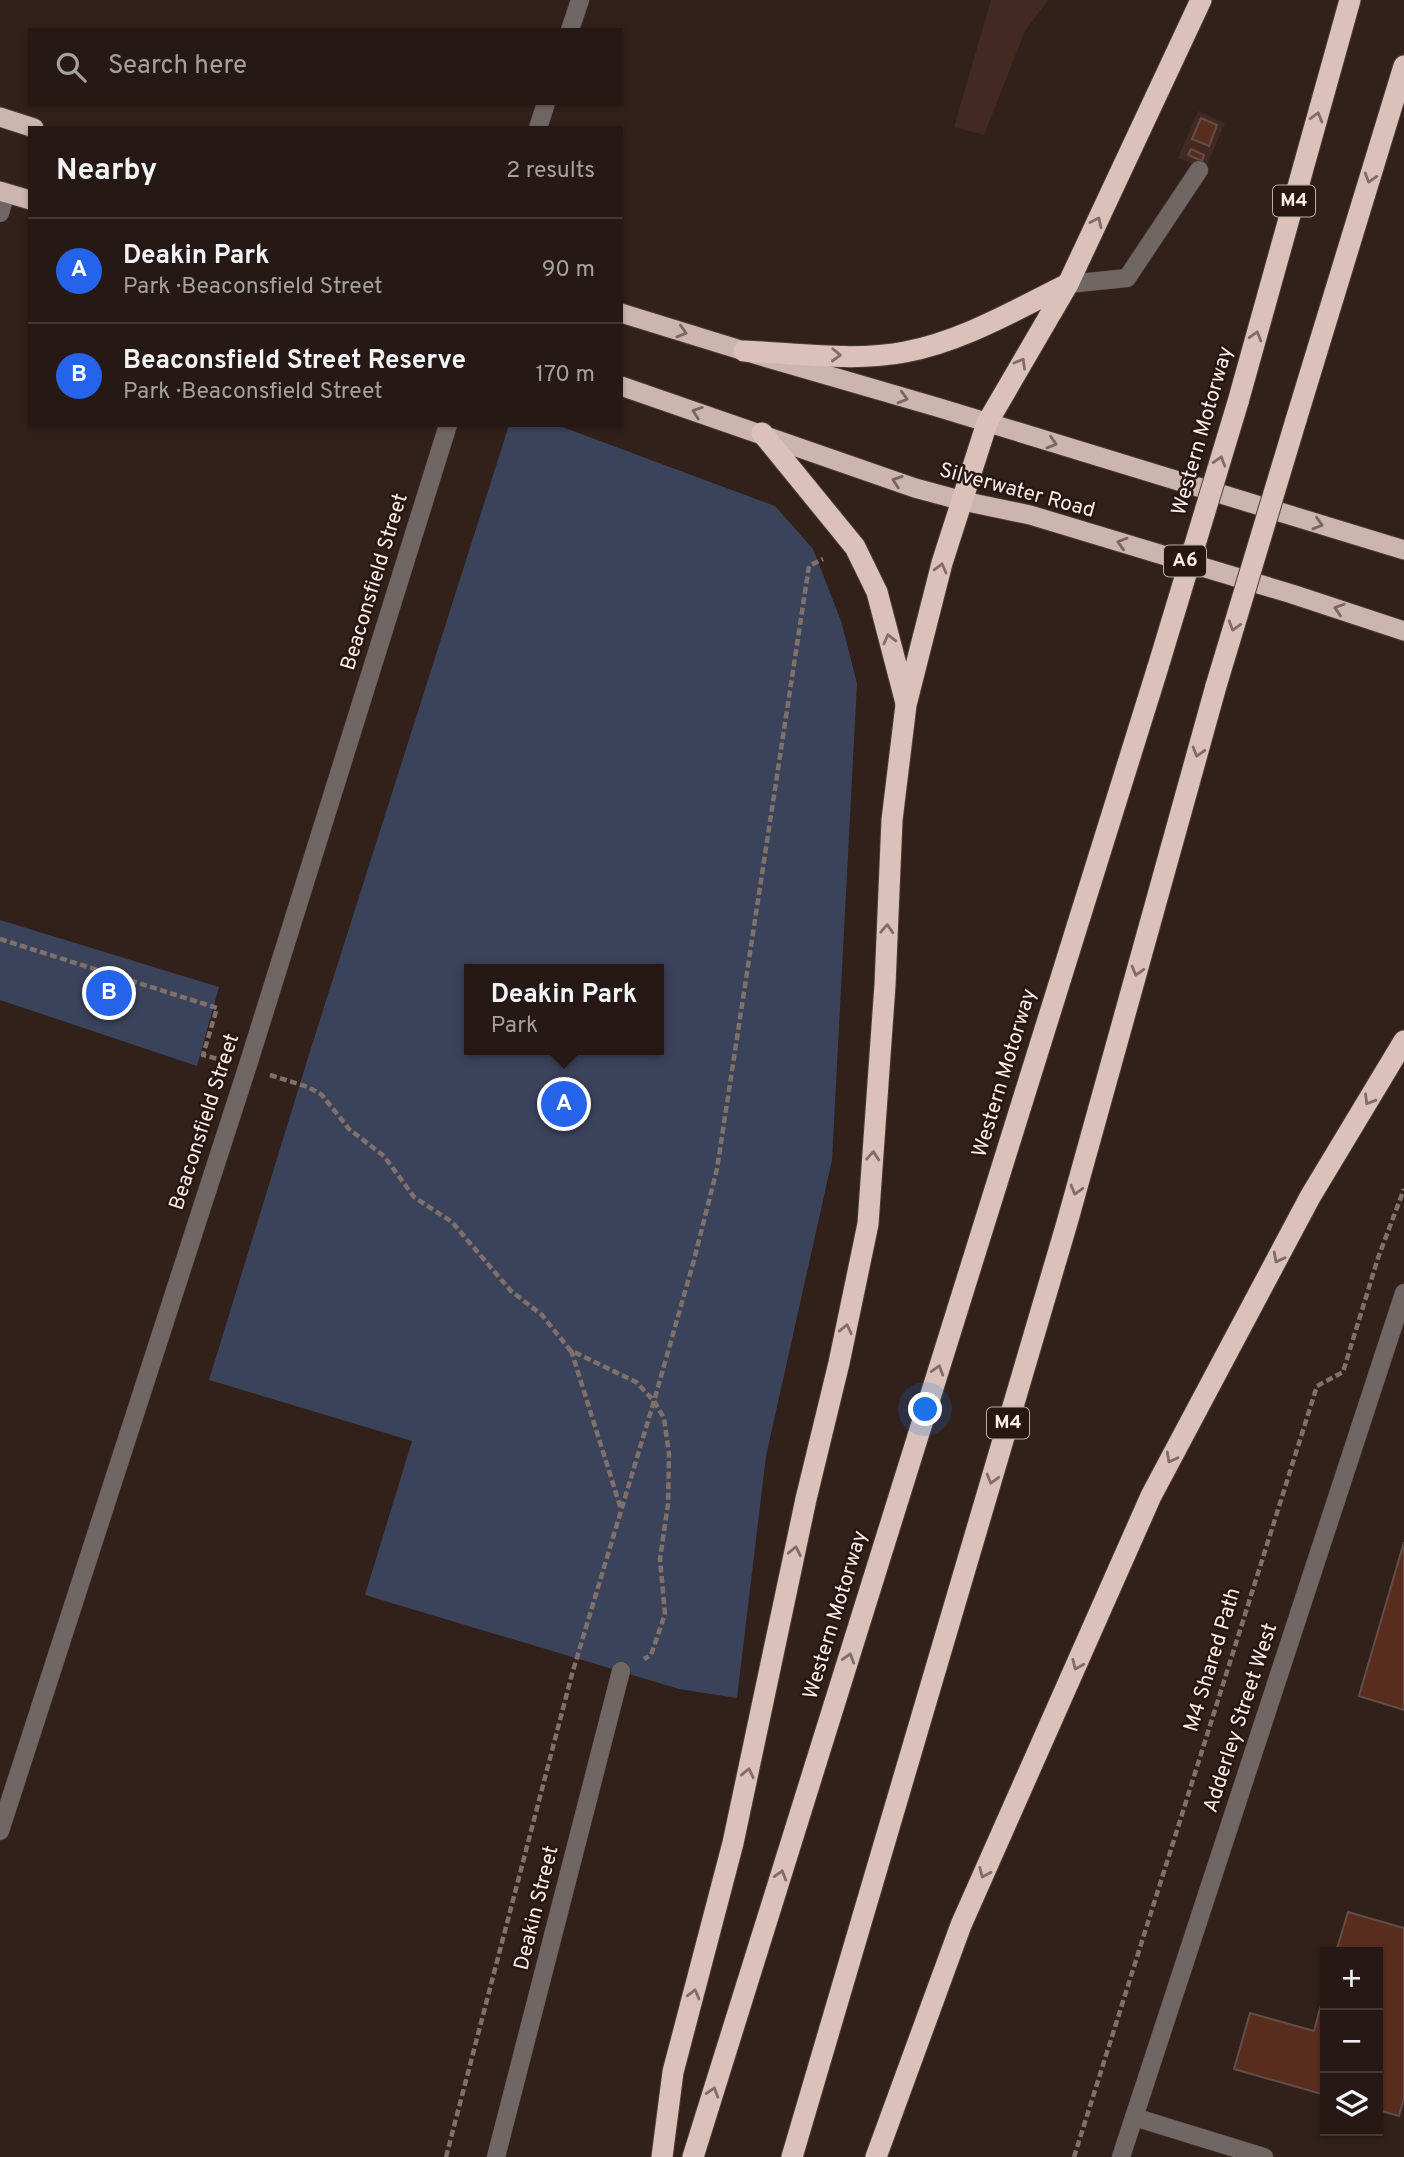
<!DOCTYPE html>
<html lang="en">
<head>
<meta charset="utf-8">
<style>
	:root { --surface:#261814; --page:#2e211d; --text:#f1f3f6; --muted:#a4a0a0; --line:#423734; --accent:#2563eb }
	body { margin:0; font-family:Overpass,sans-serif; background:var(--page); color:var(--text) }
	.controls { position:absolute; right:21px; bottom:21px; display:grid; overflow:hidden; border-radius:0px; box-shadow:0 2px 5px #0004 }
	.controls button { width:63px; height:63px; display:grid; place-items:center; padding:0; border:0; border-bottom:2px solid var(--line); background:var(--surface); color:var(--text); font:35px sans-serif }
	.you { position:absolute; left:926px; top:1410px; width:24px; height:24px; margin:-18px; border:5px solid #fff; border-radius:50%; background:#1a73e8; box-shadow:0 0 0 10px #1a73e833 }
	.badge { display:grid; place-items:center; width:46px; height:46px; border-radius:50%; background:var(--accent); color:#fff; font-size:23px; font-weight:700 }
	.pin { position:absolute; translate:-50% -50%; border:4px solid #fff; box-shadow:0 2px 7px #0006 }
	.popup { position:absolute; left:464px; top:964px; width:200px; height:91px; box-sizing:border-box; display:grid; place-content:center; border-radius:0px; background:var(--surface); filter:drop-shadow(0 2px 5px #0005); font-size:23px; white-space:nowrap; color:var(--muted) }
	.popup b { font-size:26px; color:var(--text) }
	.popup::after { content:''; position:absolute; left:50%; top:100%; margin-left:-14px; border:14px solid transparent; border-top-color:var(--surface) }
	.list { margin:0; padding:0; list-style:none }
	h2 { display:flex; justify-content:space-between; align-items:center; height:91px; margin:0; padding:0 28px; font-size:30px }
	h2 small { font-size:23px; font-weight:400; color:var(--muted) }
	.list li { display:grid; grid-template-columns:46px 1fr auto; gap:21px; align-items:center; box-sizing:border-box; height:105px; padding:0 28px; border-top:2px solid var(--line) }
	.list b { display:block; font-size:26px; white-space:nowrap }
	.list p { margin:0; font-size:23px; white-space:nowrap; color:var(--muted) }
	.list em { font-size:23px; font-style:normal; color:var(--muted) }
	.icon { flex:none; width:38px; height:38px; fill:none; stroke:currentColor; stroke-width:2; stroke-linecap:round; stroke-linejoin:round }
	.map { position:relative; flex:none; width:1404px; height:2157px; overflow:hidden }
	.search { position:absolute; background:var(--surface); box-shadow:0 2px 5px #0004; left:28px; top:28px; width:595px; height:77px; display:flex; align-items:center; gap:18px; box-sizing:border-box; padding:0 24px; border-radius:0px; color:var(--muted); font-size:26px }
	.panel { position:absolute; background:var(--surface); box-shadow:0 2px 5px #0004; left:28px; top:126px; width:595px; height:301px; border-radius:0px }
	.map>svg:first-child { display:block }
	.built { fill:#422a22 }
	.green { fill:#3b435b; fill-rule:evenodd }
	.building { fill:#592d1e; stroke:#624e47; stroke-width:2 }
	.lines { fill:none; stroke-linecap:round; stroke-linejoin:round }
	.service-casing { stroke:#4e3d37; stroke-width:19 }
	.minor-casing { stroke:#4e3d37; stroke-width:19 }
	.trunk-casing { stroke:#4e3d37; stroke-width:21 }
	.motorway-casing { stroke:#4e3d37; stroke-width:23 }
	.path { stroke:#80706b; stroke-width:4.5; stroke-dasharray:7 3.5; stroke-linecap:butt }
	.service { stroke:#706663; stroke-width:18 }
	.minor { stroke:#706663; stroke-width:18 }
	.trunk { stroke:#cbb5ae; stroke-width:19 }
	.motorway { stroke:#dac2ba; stroke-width:21 }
	.motorway-bridge-casing { stroke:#4e3d37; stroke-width:23; stroke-linecap:butt }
	.motorway-bridge { stroke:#dac2ba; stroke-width:21 }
	.oneway { stroke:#816c66 }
	.oneway2 { stroke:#7a6660 }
	.labels { text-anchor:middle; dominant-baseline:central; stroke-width:5; stroke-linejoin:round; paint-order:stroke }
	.shield { fill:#281711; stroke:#baaca8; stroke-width:2 }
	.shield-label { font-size:19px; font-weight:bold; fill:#f9ece8 }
	.street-label { font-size:21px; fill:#f9ece8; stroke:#281711 }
</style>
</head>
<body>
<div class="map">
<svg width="1404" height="2157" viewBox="0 0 1404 2157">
	<rect width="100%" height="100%" fill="#32201a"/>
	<g class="built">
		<polygon points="991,0 1048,0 1025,31 984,135 954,127"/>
		<polygon points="1198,111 1225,123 1205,169 1178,158"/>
	</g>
	<g class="green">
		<path d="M509,425h48l218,81 38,43 28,72 16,62 -25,477 -66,296 -29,242 -58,-9 -314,-94 47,-154 -203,-61 102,-332zM470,969h188v81h-188z"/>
		<polygon points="0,920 219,987 197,1066 0,1000"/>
	</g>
	<g class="building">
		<polygon points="1201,118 1217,125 1209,146 1192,139"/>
		<polygon points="1191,149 1204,155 1202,161 1188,155"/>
		<polygon points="1404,1542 1404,1710 1359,1696"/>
		<polygon points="1348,1912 1404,1928 1404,2098 1399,2116 1378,2110 1378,1952 1336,1952"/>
		<polygon points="1325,1990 1325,2095 1234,2069 1250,2013 1314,2031"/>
	</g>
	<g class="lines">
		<defs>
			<polyline id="service" points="1068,284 1127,278 1199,170"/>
			<g id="minor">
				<polyline points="570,30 580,0"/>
				<polyline points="538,128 546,103"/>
				<polyline points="0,213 6,193"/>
				<polyline points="0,1831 247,1068 448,425"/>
				<polyline points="1134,2117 1264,2157"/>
				<polyline points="496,2157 621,1671"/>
				<polyline points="1121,2157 1404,1293"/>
			</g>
			<g id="trunk">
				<polyline points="0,117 34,128"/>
				<polyline points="0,191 30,200"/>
				<polyline points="621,313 744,351 940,408 1404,550"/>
				<polyline points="621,386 915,488 963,501 1030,515 1292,594 1404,631"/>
			</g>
			<g id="motorway">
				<path d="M744,351c51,2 110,11 161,1 58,-11 110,-42 163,-68"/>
				<polyline points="1238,402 1350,0"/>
				<polyline points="1296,420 1404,66"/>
				<polyline points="762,433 855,547 877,592 906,703"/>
				<polyline points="662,2157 673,2072 733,1843 806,1499 839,1363 868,1224 885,985 892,820 906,705 942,563 987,423 1068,284 1201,0"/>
				<polyline points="693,2157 1158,667"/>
				<polyline points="792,2157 1067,1223 1216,686"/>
				<polyline points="876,2157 961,1925 1151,1496 1310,1197 1404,1041"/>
			</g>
		</defs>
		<use href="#service" class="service-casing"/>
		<use href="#minor" class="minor-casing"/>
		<use href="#trunk" class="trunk-casing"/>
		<use href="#motorway" class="motorway-casing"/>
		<g class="path">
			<polyline points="0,939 217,1008 203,1055 222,1060"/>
			<polyline points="270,1075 308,1087 322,1095 349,1129 384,1156 414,1197 452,1222 511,1291 542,1315 570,1350 636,1382 654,1401 664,1418 669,1454 668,1504 660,1559 665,1614 651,1655 644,1659"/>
			<polyline points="571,1350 621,1509"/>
			<polyline points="446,2157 572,1674 654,1401 694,1260 717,1169 809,566 823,559"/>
			<polyline points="1074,2157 1317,1386 1343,1372 1378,1258 1404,1189"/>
		</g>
		<use href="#service" class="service"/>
		<use href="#minor" class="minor"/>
		<use href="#trunk" class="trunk"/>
		<use href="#motorway" class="motorway"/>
		<defs>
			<g id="motorway-bridge">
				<polyline points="1158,667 1238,402"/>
				<polyline points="1216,686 1296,420"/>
			</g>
		</defs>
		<use href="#motorway-bridge" class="motorway-bridge-casing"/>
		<use href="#motorway-bridge" class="motorway-bridge"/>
	</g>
	<defs><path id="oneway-chevron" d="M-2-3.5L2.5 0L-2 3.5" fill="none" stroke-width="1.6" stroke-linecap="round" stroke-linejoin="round" transform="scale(1.75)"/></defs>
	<g class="oneway">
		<use href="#oneway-chevron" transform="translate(1317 117) rotate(-74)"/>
		<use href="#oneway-chevron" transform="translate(1370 178) rotate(107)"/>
		<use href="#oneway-chevron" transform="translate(1097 222) rotate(-65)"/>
		<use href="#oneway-chevron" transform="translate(1256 336) rotate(-74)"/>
		<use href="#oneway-chevron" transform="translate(836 355) rotate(2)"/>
		<use href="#oneway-chevron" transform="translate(1021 363) rotate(-60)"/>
		<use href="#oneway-chevron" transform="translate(1220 461) rotate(-73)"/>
		<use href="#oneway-chevron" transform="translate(941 568) rotate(-75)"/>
		<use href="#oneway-chevron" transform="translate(1234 626) rotate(107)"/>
		<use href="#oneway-chevron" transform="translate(889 639) rotate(-104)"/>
		<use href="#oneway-chevron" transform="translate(1198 752) rotate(106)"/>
		<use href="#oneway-chevron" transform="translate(887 929) rotate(-87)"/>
		<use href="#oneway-chevron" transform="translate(1137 971) rotate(106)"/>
		<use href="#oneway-chevron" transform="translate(1369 1100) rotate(121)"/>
		<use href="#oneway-chevron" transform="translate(873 1156) rotate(-86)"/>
		<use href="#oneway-chevron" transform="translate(1076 1190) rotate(106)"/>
		<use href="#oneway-chevron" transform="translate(1278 1258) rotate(118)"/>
		<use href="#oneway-chevron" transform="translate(846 1329) rotate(-78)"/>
		<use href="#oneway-chevron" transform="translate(938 1370) rotate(-73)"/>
		<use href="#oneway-chevron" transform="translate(1171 1458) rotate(118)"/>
		<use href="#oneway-chevron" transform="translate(992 1479) rotate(106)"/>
		<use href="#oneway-chevron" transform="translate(795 1551) rotate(-78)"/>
		<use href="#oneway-chevron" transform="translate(849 1658) rotate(-73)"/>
		<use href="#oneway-chevron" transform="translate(1077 1665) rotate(114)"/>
		<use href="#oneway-chevron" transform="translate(748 1773) rotate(-78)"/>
		<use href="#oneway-chevron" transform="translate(984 1873) rotate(114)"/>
		<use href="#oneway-chevron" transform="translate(781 1875) rotate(-73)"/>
		<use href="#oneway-chevron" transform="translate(694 1994) rotate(-75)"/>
		<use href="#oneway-chevron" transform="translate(713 2092) rotate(-73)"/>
	</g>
	<g class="oneway2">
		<use href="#oneway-chevron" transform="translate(682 332) rotate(17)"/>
		<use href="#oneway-chevron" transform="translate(903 398) rotate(16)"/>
		<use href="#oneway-chevron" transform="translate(697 412) rotate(-161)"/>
		<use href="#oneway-chevron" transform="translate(1052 443) rotate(17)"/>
		<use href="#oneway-chevron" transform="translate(897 481) rotate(-161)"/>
		<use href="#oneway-chevron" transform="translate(1318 524) rotate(17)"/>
		<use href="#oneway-chevron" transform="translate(1122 543) rotate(-163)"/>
		<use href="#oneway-chevron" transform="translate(1339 609) rotate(-162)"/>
	</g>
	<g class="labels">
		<g class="shield">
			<rect x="1273" y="185.5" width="42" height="31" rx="5"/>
			<rect x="1164" y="545.5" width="42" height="31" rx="5"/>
			<rect x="987" y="1407.5" width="42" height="31" rx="5"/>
		</g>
		<g class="shield-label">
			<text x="1294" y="201">M4</text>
			<text x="1185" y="561">A6</text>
			<text x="1008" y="1423">M4</text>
		</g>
		<g class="street-label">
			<text transform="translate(1203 431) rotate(-74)">Western Motorway</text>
			<text transform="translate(1017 491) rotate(15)">Silverwater Road</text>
			<text transform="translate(375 582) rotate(-73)">Beaconsfield Street</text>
			<text transform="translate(1005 1073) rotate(-73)">Western Motorway</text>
			<text transform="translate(205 1122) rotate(-72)">Beaconsfield Street</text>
			<text transform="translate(836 1615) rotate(-73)">Western Motorway</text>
			<text transform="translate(1213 1660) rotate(-73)">M4 Shared Path</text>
			<text transform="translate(1241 1718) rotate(-72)">Adderley Street West</text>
			<text transform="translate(537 1908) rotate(-76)">Deakin Street</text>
		</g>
	</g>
</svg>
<div class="controls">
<button>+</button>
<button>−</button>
<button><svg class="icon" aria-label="layers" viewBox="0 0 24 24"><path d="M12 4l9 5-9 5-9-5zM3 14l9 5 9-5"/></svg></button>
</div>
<div class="you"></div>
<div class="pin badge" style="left:564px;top:1104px">A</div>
<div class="popup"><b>Deakin Park</b>Park</div>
<div class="pin badge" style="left:109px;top:993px">B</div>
<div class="search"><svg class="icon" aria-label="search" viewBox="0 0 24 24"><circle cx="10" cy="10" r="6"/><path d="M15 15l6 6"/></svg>Search here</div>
<section class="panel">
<h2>Nearby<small>2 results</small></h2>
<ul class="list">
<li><span class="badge">A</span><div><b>Deakin Park</b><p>Park · Beaconsfield Street</p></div><em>90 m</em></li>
<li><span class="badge">B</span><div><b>Beaconsfield Street Reserve</b><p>Park · Beaconsfield Street</p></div><em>170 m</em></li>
</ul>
</section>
</div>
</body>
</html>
